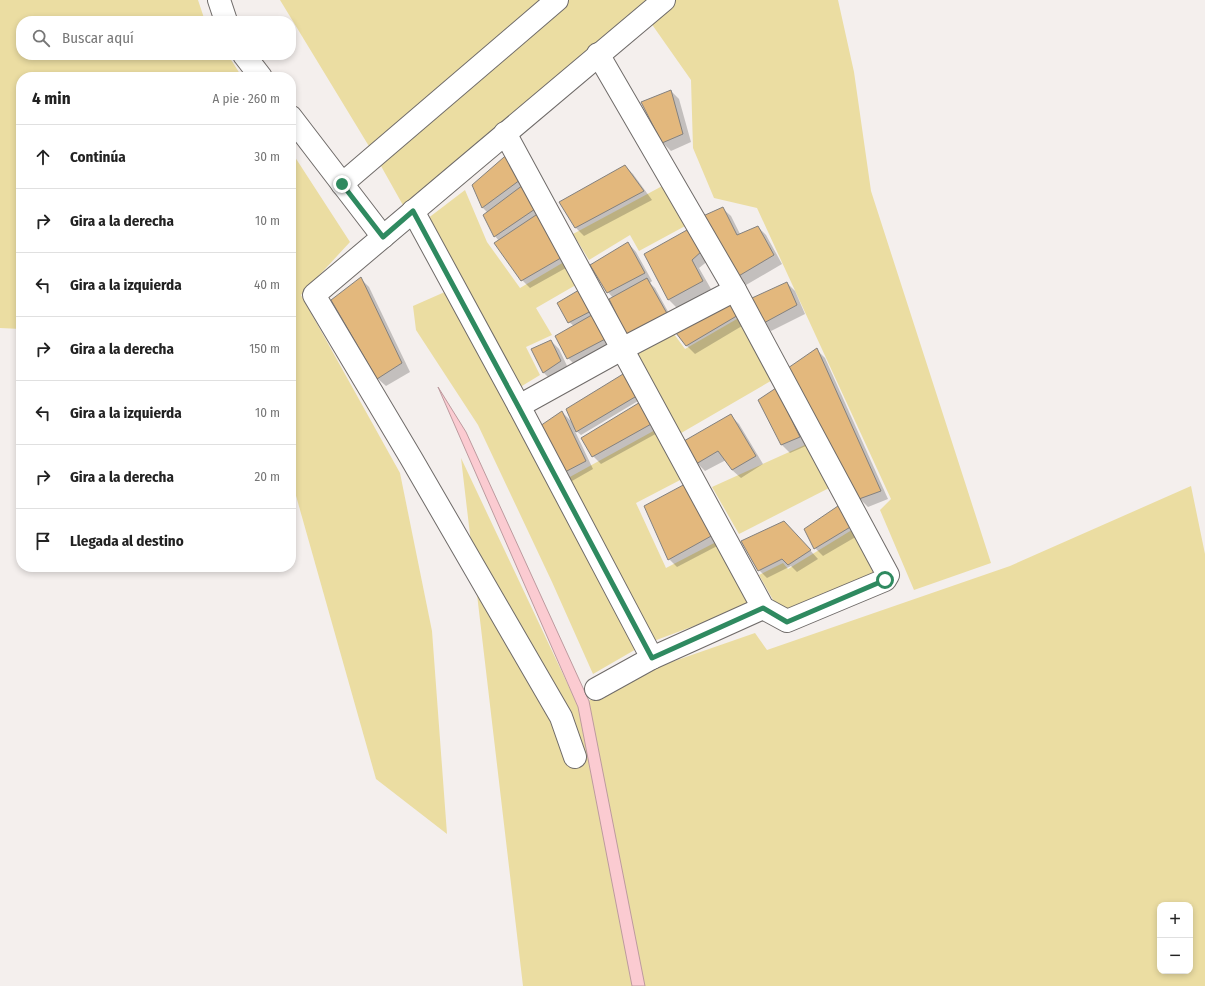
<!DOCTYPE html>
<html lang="es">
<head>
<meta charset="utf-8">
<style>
	:root { --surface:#fff; --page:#f6f6f6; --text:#222; --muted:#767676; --line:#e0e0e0 }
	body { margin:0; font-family:"Fira Sans Condensed",sans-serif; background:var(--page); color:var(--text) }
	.controls { position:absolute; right:12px; bottom:12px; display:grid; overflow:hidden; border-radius:8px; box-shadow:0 2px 6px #0003 }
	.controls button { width:36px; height:36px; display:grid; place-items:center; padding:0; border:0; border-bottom:1px solid var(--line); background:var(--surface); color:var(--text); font:20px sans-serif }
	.stop { position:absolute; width:12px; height:12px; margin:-9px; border:3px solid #2f8a60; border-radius:50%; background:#fff }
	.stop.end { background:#2f8a60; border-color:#fff; box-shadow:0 1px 4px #0008 }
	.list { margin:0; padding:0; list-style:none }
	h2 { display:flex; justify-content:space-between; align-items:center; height:52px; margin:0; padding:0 16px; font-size:17px }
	h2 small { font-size:13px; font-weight:400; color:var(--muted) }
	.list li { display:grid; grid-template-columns:26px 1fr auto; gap:12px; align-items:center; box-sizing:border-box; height:64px; padding:0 16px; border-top:1px solid var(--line) }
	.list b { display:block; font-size:15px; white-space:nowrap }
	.list em { font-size:13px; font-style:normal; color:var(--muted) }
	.icon { flex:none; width:22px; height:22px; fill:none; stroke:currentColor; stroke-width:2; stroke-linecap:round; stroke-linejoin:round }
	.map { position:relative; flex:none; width:1205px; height:986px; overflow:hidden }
	.search { position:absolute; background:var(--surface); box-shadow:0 2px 6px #0003; left:16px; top:16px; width:280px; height:44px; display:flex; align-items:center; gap:10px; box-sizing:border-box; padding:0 14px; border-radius:16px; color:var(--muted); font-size:15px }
	.panel { position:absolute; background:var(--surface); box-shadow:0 2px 6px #0003; left:16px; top:72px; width:280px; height:500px; border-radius:16px }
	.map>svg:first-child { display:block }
	.green { fill:#ebdda2; fill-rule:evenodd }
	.water { fill:#fbcbd1; stroke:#bc9a9e }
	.shadow { fill:#0003 }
	.building { fill:#e3b87d; stroke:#84817e }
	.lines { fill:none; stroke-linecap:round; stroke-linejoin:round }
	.minor-casing { stroke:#6f6b69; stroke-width:24 }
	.minor { stroke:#fff; stroke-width:22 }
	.route { stroke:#2f8a60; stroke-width:5 }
</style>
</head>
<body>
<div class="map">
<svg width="1205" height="986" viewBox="0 0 1205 986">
	<rect width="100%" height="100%" fill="#f4efed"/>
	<g class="green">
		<polygon points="0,0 198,0 205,21 21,21 21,55 228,55 242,77 21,77 21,329 0,328"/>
		<polygon points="280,0 838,0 854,72 871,191 991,563 914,590 880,510 891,499 757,208 714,198 693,148 691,80 639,6 404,207 381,166"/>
		<polygon points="291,151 350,242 301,295 400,473 432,631 447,834 376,779 291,478"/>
		<polygon points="666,184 687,225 639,251 630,235 589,260 573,234"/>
		<polygon points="465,190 487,242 520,288 569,259 581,282 536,308 552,335 526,347 540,375 517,389 427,219"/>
		<polygon points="447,291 638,648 593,674 552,582 478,425 416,330 413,306"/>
		<polygon points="742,316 776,378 676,436 631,352 671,330 685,349"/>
		<polygon points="657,429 684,478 636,503 666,568 718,541 753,604 651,642 568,478"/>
		<polygon points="807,444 831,487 739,534 712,487"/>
		<path d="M461,458l117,248 82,-40 95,-33 12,17 243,-84 181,-80 14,68v432h-682zM1160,905h30v66h-30z"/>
		<polygon points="860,525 881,573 781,614 759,575 783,563 788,569"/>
	</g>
	<polygon class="water" points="438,387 466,432 589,701 645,986 632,986 578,707"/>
	<g class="shadow">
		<polygon points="671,91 679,99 691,142 671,151 663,143"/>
		<polygon points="511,152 573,264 530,288 522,280 499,241 495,236 488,213 482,207"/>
		<polygon points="625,166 633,174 652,200 584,236 575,227"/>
		<polygon points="722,208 731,216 740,234 758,227 766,235 782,264 746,285 738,277"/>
		<polygon points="687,231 709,260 699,268 711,289 677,308 669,300"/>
		<polygon points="628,243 636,252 652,281 650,283 655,288 676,326 613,298 608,292"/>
		<polygon points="361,279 369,287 410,372 386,386 377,378"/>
		<polygon points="787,283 795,291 805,314 771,331 763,323"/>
		<polygon points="592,296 618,344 576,366 568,358 574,326 569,322"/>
		<polygon points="732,299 747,323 695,354 686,345"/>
		<polygon points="551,341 559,349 569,370 552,381 543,372"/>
		<polygon points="817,350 825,358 888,499 868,507 860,499"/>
		<polygon points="628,373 643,398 581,435 574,429 593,469 572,481 564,472 562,412 573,423"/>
		<polygon points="776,389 808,445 790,453 782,445 759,400"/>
		<polygon points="650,410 661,431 601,464 593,456"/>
		<polygon points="731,416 739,424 763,464 741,478 732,470 726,460 705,471 697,463"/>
		<polygon points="686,484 721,544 677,567 669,559"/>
		<polygon points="838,508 859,535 823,556 815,548"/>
		<polygon points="792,530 818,559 797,572 791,566 767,578 759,570"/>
	</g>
	<g class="building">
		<polygon points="671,90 683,134 662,143 641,102"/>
		<polygon points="511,151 524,177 482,208 472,185"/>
		<polygon points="625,165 644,191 575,228 559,202"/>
		<polygon points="527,182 538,207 494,237 483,215"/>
		<polygon points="723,207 737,235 758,226 774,255 737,277 703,216"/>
		<polygon points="542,211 566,255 521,281 494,243"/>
		<polygon points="687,230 702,251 692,260 703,281 668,300 644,254"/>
		<polygon points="628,242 645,273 607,293 590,265"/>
		<polygon points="361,277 402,363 377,379 331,300"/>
		<polygon points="647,278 669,317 629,340 609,299"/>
		<polygon points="787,282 797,305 762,324 752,298"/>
		<polygon points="584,287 595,309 568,323 557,303"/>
		<polygon points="732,298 740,314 686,346 673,329"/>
		<polygon points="597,312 611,336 567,359 555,336"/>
		<polygon points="551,340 561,361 543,373 531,349"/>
		<polygon points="817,348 881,491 859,499 788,368"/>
		<polygon points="628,371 640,394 576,432 566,409"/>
		<polygon points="776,388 800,437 781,445 758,400"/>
		<polygon points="642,401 653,423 592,457 581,438"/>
		<polygon points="562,411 586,461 563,473 540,426"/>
		<polygon points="731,414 756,456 732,470 718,451 696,464 684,441"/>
		<polygon points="687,483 713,535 668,560 644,506"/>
		<polygon points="838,506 852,526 814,549 804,529"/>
		<polygon points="784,521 811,550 788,565 782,559 758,571 741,541"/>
	</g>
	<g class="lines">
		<defs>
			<g id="minor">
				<polyline points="219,0 226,21"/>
				<polyline points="244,55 261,77"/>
				<polyline points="291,117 383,237"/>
				<polyline points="505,133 763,608 787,621 885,580 888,575 735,290 598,54"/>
				<polyline points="342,184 557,0"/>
				<polyline points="413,211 519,406 652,658"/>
				<polyline points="519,406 622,349 735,290"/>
				<polyline points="596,689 652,658 763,608"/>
				<polyline points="575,757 561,717 411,458 314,295 664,0"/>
			</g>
		</defs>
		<use href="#minor" class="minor-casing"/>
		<use href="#minor" class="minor"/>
	</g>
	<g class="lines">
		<polyline class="route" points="342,184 383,237 413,211 518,406 652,658 763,608 787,622 885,580"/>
	</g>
</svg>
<div class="controls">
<button>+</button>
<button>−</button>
</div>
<div class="stop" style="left:885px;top:580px"></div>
<div class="stop end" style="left:342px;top:184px"></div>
<div class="search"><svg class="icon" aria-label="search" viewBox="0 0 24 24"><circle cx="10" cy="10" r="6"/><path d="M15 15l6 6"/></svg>Buscar aquí</div>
<section class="panel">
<h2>4 min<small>A pie · 260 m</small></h2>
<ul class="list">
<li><svg class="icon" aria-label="ahead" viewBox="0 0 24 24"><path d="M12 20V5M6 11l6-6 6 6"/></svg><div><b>Continúa</b></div><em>30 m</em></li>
<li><svg class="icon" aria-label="right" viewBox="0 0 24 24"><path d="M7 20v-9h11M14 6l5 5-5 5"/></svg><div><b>Gira a la derecha</b></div><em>10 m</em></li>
<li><svg class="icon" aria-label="left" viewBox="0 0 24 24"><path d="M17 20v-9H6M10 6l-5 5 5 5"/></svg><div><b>Gira a la izquierda</b></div><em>40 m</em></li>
<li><svg class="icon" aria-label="right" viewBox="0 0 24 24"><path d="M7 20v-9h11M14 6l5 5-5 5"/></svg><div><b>Gira a la derecha</b></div><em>150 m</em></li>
<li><svg class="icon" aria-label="left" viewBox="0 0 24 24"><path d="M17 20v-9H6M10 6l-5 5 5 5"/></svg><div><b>Gira a la izquierda</b></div><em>10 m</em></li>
<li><svg class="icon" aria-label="right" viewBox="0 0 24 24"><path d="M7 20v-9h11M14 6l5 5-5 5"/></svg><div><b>Gira a la derecha</b></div><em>20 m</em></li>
<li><svg class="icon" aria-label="arrive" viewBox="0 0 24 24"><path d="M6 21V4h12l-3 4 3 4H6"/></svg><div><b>Llegada al destino</b></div></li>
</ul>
</section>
</div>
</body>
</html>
